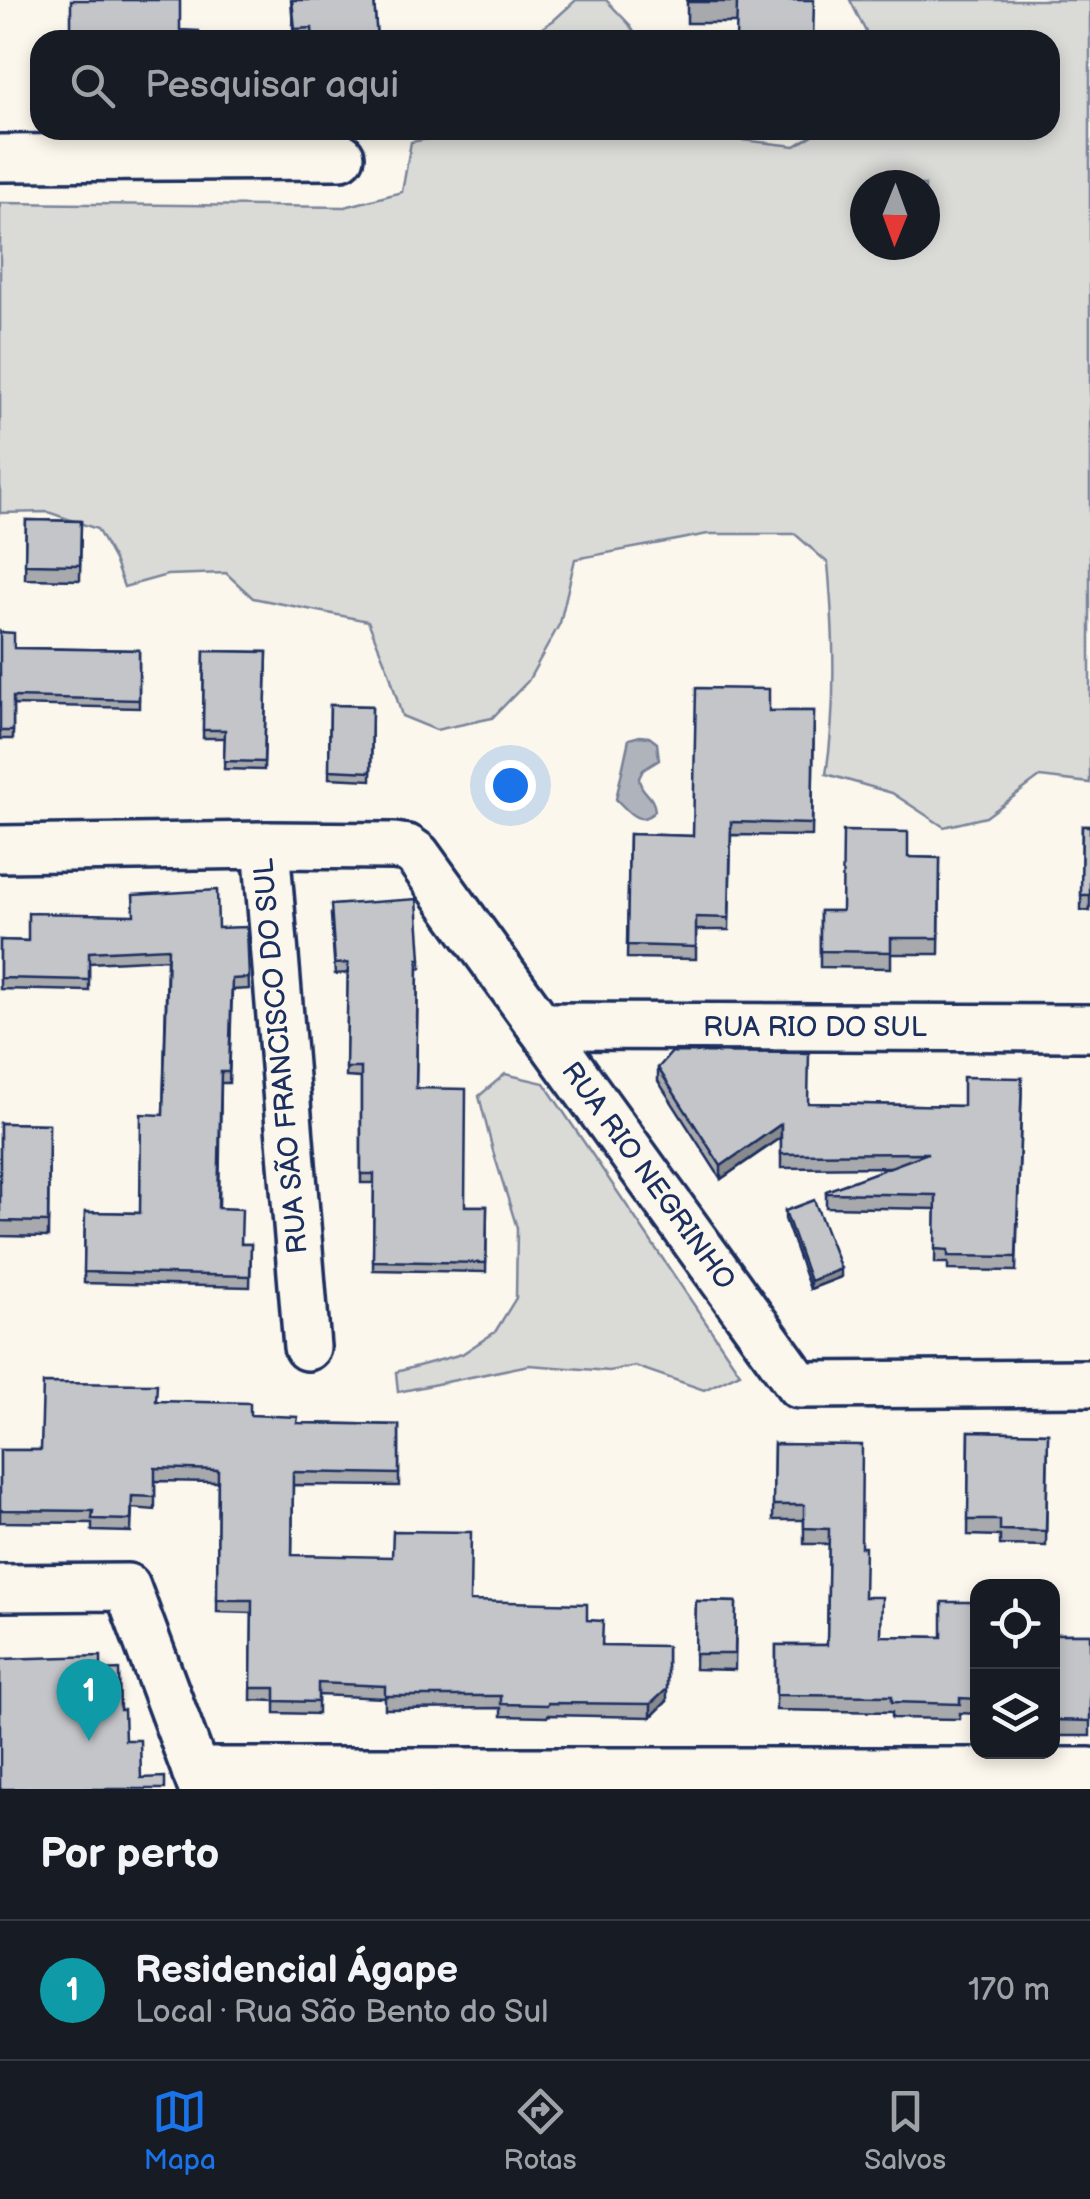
<!DOCTYPE html>
<html lang="pt">
<head>
<meta charset="utf-8">
<style>
	:root { --surface:#171b24; --page:#242831; --text:#f1f3f6; --muted:#9ea1a6; --line:#363941; --accent:#1a73e8 }
	body { margin:0; font-family:"Balsamiq Sans",sans-serif; background:var(--page); color:var(--text) }
	.controls { position:absolute; right:30px; bottom:30px; display:grid; overflow:hidden; border-radius:20px; box-shadow:0 5px 15px #0003 }
	.controls button { width:90px; height:90px; display:grid; place-items:center; padding:0; border:0; border-bottom:2px solid var(--line); background:var(--surface); color:var(--text); font:50px sans-serif }
	.compass { position:absolute; left:850px; top:170px; width:90px; height:90px; border-radius:50%; background:var(--surface); box-shadow:0 5px 15px #0003; rotate:181deg }
	.you { position:absolute; left:510px; top:785px; width:35px; height:35px; margin:-25px; border:8px solid #fff; border-radius:50%; background:#1a73e8; box-shadow:0 0 0 15px #1a73e833 }
	.badge { display:grid; place-items:center; width:65px; height:65px; border-radius:50%; background:var(--accent); color:#fff; font-size:32px; font-weight:700 }
	.pin { position:absolute; translate:-50% -82px; filter:drop-shadow(0 2px 5px #0008) }
	.pin::after { content:''; position:absolute; top:52px; width:35px; height:30px; background:inherit; clip-path:polygon(0 0,100% 0,50% 100%) }
	.list { margin:0; padding:0; list-style:none }
	h2 { display:flex; justify-content:space-between; align-items:center; height:130px; margin:0; padding:0 40px; font-size:42px }
	h2 small { font-size:32px; font-weight:400; color:var(--muted) }
	.list li { display:grid; grid-template-columns:65px 1fr auto; gap:30px; align-items:center; box-sizing:border-box; height:140px; padding:0 40px; border-top:2px solid var(--line) }
	.list b { display:block; font-size:38px; white-space:nowrap }
	.list p { margin:0; font-size:32px; white-space:nowrap; color:var(--muted) }
	.list em { font-size:32px; font-style:normal; color:var(--muted) }
	.icon { flex:none; width:55px; height:55px; fill:none; stroke:currentColor; stroke-width:2; stroke-linecap:round; stroke-linejoin:round }
	.map { position:relative; flex:none; width:1090px; height:1789px; overflow:hidden }
	.search { position:absolute; background:var(--surface); box-shadow:0 5px 15px #0003; left:30px; right:30px; top:30px; height:110px; display:flex; align-items:center; gap:25px; box-sizing:border-box; padding:0 35px; border-radius:30px; color:var(--muted); font-size:38px }
	.sheet { height:270px; background:var(--surface) }
	nav { display:flex; justify-content:space-around; align-items:center; box-sizing:border-box; height:140px; border-top:2px solid var(--line); background:var(--surface); font-size:28px; color:var(--muted) }
	nav a { display:grid; justify-items:center; gap:5px }
	nav .on { color:var(--accent) }
	.map>svg:first-child { display:block }
	.green { fill:#dadad7; stroke:#7a849a; stroke-width:2.5; fill-rule:evenodd }
	.water { fill:#afb3bb; stroke:#747e96; stroke-width:2.5 }
	.lines { fill:none; stroke-linecap:round; stroke-linejoin:round }
	.minor-casing { stroke:#1b2f5e; stroke-width:52 }
	.minor { stroke:#fbf7ec; stroke-width:45 }
	.wall { fill:#a8a9ad; stroke:#1b2f5e; stroke-width:2.5 }
	.shaded-wall { fill:#888a8d; stroke:#1b2f5e; stroke-width:2.5 }
	.building { fill:#c3c5c9; stroke:#1b2f5e; stroke-width:2.5 }
	.labels { text-anchor:middle; dominant-baseline:central; stroke-width:8; stroke-linejoin:round; paint-order:stroke }
	.street-label { font-size:28px; fill:#1b2f5e; stroke:#fbf7ec }
</style>
</head>
<body>
<div class="map">
<svg width="1090" height="1789" viewBox="0 0 1090 1789">
	<rect width="100%" height="100%" fill="#fbf7ec"/>
	<filter id="ink" filterUnits="userSpaceOnUse"><feTurbulence type="fractalNoise" baseFrequency=".01" numOctaves="2"/><feDisplacementMap in="SourceGraphic" scale="20" xChannelSelector="R" yChannelSelector="G"/><feConvolveMatrix kernelMatrix="1 2 1 2 8 2 1 2 1" color-interpolation-filters="sRGB"/></filter>
	<g filter="url(#ink)">
		<g class="green">
			<polygon points="576,0 606,0 629,24 639,40 524,40 554,20"/>
			<path d="M850,0h240v783l-50,-6 -54,40 -42,10 -52,-34 -66,-19c11,-69 8,-142 2,-211l-33,-29h-87l-133,25 -15,64 -32,58 -36,37 -56,12 -34,-14 -13,-44 -21,-51 -115,-23 -27,-25 -59,2 -43,12 -10,-27 -17,-31 -49,-17 -48,1v-310l345,4 57,-15 9,-50 66,-12h217l4,5 97,11 26,-16h229v-90h-180zM865,185h60v60h-60z"/>
			<polygon points="505,1074 544,1083 740,1373 704,1390 635,1366 609,1371 529,1365 398,1392 396,1372 462,1354 495,1332 516,1298 517,1228 493,1151 479,1096"/>
		</g>
		<path class="water" d="M640,736l9,1 8,6 2,17 -16,10 -4,8c1,15 15,16 16,33 -16,17 -27,0 -39,-12l13,-60z"/>
		<g class="lines">
			<defs>
				<g id="minor">
					<polyline points="0,158 341,156"/>
					<polyline points="266,845 394,846 407,848 417,855 799,1385 1090,1383"/>
					<polyline points="0,849 266,845 307,1347"/>
					<polyline points="540,1026 1090,1028"/>
					<polyline points="0,1588 127,1587 202,1789"/>
					<polyline points="195,1771 1090,1771"/>
				</g>
			</defs>
			<use href="#minor" class="minor-casing"/>
			<use href="#minor" class="minor"/>
		</g>
		<g class="wall">
			<polygon points="291,0 374,0 377,40 294,40"/>
			<polygon points="687,0 814,0 736,23 687,23"/>
			<polygon points="26,520 81,521 80,580 25,579"/>
			<polygon points="0,632 14,648 139,650 139,708 13,705 13,739 0,739"/>
			<polygon points="204,651 267,652 264,770 224,769 225,738 203,738"/>
			<polygon points="330,705 372,706 371,780 329,778"/>
			<polygon points="769,711 814,711 812,836 731,835 729,930 696,930 696,959 627,958 629,834 693,836"/>
			<polygon points="1082,826 1090,826 1090,911 1081,910"/>
			<polygon points="908,857 940,858 939,954 891,954 891,968 820,967 820,911 842,911"/>
			<polygon points="331,915 421,959 421,968 418,969 416,1088 465,1206 487,1206 486,1272 373,1270 374,1183 361,1183 361,1078 346,1077 348,973 335,974"/>
			<polygon points="247,927 249,989 232,990 229,1083 221,1083 219,1208 242,1244 251,1244 250,1287 84,1283 85,1212 140,1213 163,1115 167,959 89,963 89,991 0,989 0,940 28,941"/>
			<polygon points="658,1068 809,1103 963,1106 1022,1078 1016,1271 948,1270 948,1263 935,1263 936,1209 826,1207 826,1191 891,1167 781,1168 781,1138 721,1179 658,1081"/>
			<polygon points="0,1123 49,1124 48,1237 0,1236"/>
			<polygon points="785,1211 841,1277 810,1289 785,1219"/>
			<polygon points="156,1401 297,1423 399,1425 399,1486 293,1485 292,1555 470,1601 587,1620 603,1645 667,1701 651,1717 548,1715 547,1717 501,1716 501,1708 385,1709 385,1698 318,1695 318,1714 275,1713 275,1701 251,1700 252,1613 217,1612 218,1482 155,1481 155,1510 132,1508 131,1532 92,1531 92,1523 0,1522 0,1450 41,1450"/>
			<polygon points="969,1431 1048,1433 1046,1546 1000,1545 1000,1536 968,1535"/>
			<polygon points="774,1444 861,1547 864,1597 881,1636 942,1637 978,1602 978,1714 960,1713 960,1719 892,1718 892,1712 776,1710 776,1645 827,1645 829,1544 804,1544 804,1520 773,1520"/>
			<polygon points="696,1601 736,1602 735,1670 695,1669"/>
			<rect x="1052" y="1634" width="38" height="102"/>
		</g>
		<g class="shaded-wall">
			<polygon points="781,1124 781,1137 721,1179 721,1166"/>
			<polygon points="841,1269 841,1277 810,1289 810,1281"/>
			<polygon points="667,1646 667,1701 651,1717 651,1704"/>
		</g>
		<g class="building">
			<polygon points="71,0 180,0 180,30 199,31 199,40 71,40"/>
			<polygon points="292,0 374,0 377,40 313,40 312,28 295,29"/>
			<polygon points="687,0 814,0 813,40 736,40 737,2 687,2"/>
			<polygon points="26,520 81,521 80,565 25,564"/>
			<polygon points="0,632 14,633 14,648 139,650 139,700 13,697 13,731 0,731"/>
			<polygon points="204,651 267,652 264,762 224,761 225,730 203,730"/>
			<polygon points="696,688 769,689 769,711 814,711 812,824 731,822 729,918 696,917 696,947 627,945 629,834 693,836"/>
			<polygon points="330,705 372,706 371,772 329,770"/>
			<polygon points="1082,826 1090,826 1090,895 1081,895"/>
			<polygon points="843,831 908,832 908,857 940,858 939,938 891,938 891,952 820,951 820,911 842,911"/>
			<polygon points="217,890 218,928 247,927 249,978 232,979 229,1072 221,1072 218,1208 242,1209 241,1244 251,1244 250,1276 84,1272 85,1212 140,1213 141,1114 163,1115 168,948 89,952 89,980 0,978 0,940 28,941 28,913 134,915 133,895"/>
			<polygon points="417,899 421,959 418,959 416,1088 466,1089 465,1206 487,1206 486,1263 373,1261 374,1174 361,1174 361,1068 346,1068 348,963 335,964 331,905"/>
			<polygon points="672,1052 809,1053 808,1103 963,1106 963,1077 1022,1078 1016,1257 948,1256 948,1250 935,1249 936,1195 826,1193 826,1191 928,1153 781,1154 781,1124 721,1166 658,1068"/>
			<polygon points="0,1123 49,1124 48,1222 0,1221"/>
			<polygon points="814,1200 841,1269 810,1281 785,1211"/>
			<polygon points="43,1383 157,1384 156,1401 250,1403 250,1415 298,1417 297,1423 399,1425 399,1474 293,1472 292,1555 392,1557 393,1531 471,1532 470,1601 587,1604 587,1620 603,1621 602,1645 667,1646 667,1689 651,1704 548,1703 547,1705 501,1704 501,1696 385,1696 385,1686 318,1683 318,1702 275,1701 275,1688 251,1688 252,1600 217,1600 218,1470 155,1468 155,1497 132,1496 131,1520 92,1519 93,1511 0,1510 0,1450 41,1450"/>
			<polygon points="969,1431 1048,1433 1046,1531 1000,1530 1000,1520 968,1520"/>
			<polygon points="774,1444 862,1445 861,1547 865,1547 864,1597 882,1597 881,1636 942,1637 942,1602 978,1602 978,1699 960,1698 960,1704 892,1702 892,1696 776,1695 776,1645 827,1645 829,1529 804,1528 804,1505 773,1505"/>
			<polygon points="696,1601 736,1602 735,1654 695,1654"/>
			<polygon points="1052,1634 1090,1634 1090,1721 1052,1720"/>
			<polygon points="101,1656 101,1671 119,1670 120,1710 124,1710 125,1740 140,1740 141,1778 165,1777 165,1789 0,1789 0,1659"/>
		</g>
	</g>
	<g class="labels">
		<g class="street-label">
			<text x="815" y="1027">RUA RIO DO SUL</text>
			<text transform="translate(281 1056) rotate(-95)">RUA SÃO FRANCISCO DO SUL</text>
			<text transform="translate(648 1176) rotate(54)">RUA RIO NEGRINHO</text>
		</g>
	</g>
</svg>
<div class="controls">
<button><svg class="icon" aria-label="locate" viewBox="0 0 24 24"><circle cx="12" cy="12" r="6"/><path d="M12 2v4M12 18v4M2 12h4M18 12h4"/></svg></button>
<button><svg class="icon" aria-label="layers" viewBox="0 0 24 24"><path d="M12 4l9 5-9 5-9-5zM3 14l9 5 9-5"/></svg></button>
</div>
<svg class="compass" viewBox="-18 -18 36 36"><path d="M0-13l5 13h-10z" fill="#e53935"/><path d="M0 13l5-13h-10z" fill="#9ea1a6"/></svg>
<div class="you"></div>
<div class="pin badge" style="left:89px;top:1741px;background:#0f9aa8">1</div>
<div class="search"><svg class="icon" aria-label="search" viewBox="0 0 24 24"><circle cx="10" cy="10" r="6"/><path d="M15 15l6 6"/></svg>Pesquisar aqui</div>
</div>
<section class="sheet">
<h2>Por perto<small></small></h2>
<ul class="list">
<li><span class="badge" style="background:#0f9aa8">1</span><div><b>Residencial Ágape</b><p>Local · Rua São Bento do Sul</p></div><em>170 m</em></li>
</ul>
</section>
<nav>
<a class="on"><svg class="icon" aria-label="map" viewBox="0 0 24 24"><path d="M3 6l6-2 6 2 6-2v14l-6 2-6-2-6 2zM9 4v14M15 6v14"/></svg>Mapa</a>
<a><svg class="icon" aria-label="directions" viewBox="0 0 24 24"><path d="M12 3l9 9-9 9-9-9zM9 14v-3h6M13 9l2 2-2 2"/></svg>Rotas</a>
<a><svg class="icon" aria-label="saved" viewBox="0 0 24 24"><path d="M7 4h10v16l-5-4-5 4z"/></svg>Salvos</a>
</nav>
</body>
</html>
